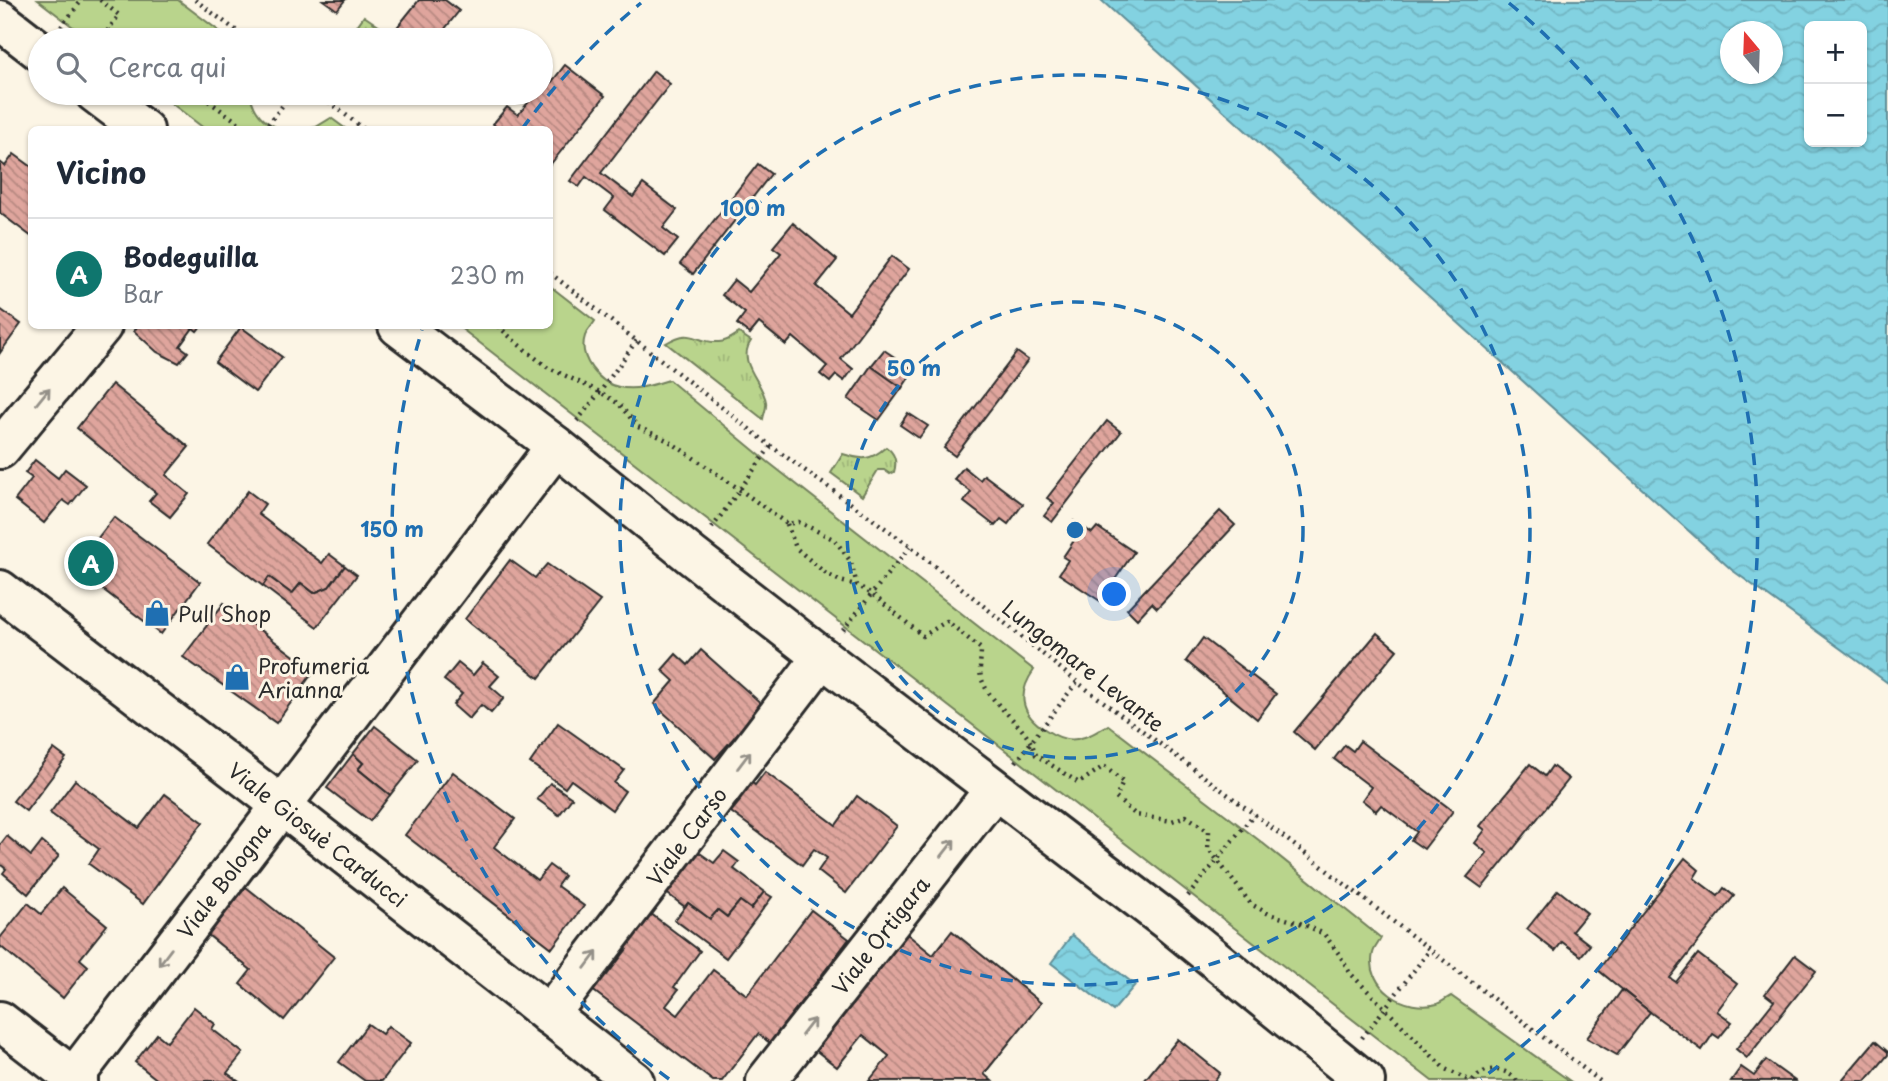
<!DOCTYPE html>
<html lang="it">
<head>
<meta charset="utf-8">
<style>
	:root { --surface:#fff; --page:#f6f6f7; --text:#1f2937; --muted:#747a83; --line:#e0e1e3; --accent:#0f766e }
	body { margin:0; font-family:"Playpen Sans",sans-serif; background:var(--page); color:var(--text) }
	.controls { position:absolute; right:21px; top:21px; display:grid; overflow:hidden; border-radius:10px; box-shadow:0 2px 5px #0004 }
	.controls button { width:63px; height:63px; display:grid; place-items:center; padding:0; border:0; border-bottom:2px solid var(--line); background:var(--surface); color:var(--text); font:35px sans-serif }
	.compass { position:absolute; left:1720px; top:21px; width:63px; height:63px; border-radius:50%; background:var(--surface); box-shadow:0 2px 5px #0004; rotate:341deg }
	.you { position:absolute; left:1115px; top:595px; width:24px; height:24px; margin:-18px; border:5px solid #fff; border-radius:50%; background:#1a73e8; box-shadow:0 0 0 10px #1a73e833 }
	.badge { display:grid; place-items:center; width:46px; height:46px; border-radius:50%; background:var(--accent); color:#fff; font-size:23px; font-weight:700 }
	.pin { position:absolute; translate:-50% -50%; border:4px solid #fff; box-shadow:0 2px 7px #0006 }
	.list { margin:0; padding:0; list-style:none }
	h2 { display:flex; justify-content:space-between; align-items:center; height:91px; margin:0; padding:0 28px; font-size:30px }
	h2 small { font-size:23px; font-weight:400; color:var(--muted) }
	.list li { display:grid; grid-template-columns:46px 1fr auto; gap:21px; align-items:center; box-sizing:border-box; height:112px; padding:0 28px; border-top:2px solid var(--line) }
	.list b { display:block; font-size:26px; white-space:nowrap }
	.list p { margin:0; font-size:23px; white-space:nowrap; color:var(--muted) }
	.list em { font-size:23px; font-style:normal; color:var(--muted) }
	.icon { flex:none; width:38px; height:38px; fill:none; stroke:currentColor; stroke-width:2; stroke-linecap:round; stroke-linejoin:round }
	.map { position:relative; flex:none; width:1888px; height:1081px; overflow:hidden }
	.search { position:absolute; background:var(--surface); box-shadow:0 2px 5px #0004; left:28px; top:28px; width:525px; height:77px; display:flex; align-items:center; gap:18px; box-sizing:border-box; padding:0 24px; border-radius:38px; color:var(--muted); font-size:26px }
	.panel { position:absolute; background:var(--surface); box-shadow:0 2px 5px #0004; left:28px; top:126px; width:525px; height:203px; border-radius:10px }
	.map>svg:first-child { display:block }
	.grass { fill:url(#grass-tufts); stroke:#72805c; stroke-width:2 }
	.park { fill:#b9d48c; stroke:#72805c; stroke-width:2 }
	.water { fill:url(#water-waves); stroke:#608f98; stroke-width:2; fill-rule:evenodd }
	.building { fill:url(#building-back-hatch); stroke:#2b2b2b; stroke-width:2 }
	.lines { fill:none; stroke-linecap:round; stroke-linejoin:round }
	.minor-casing { stroke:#2b2b2b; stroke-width:44 }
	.path { stroke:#2b2b2b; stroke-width:4.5; stroke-dasharray:2 5; stroke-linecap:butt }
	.minor { stroke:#fcf5e5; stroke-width:38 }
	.oneway { stroke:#949088 }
	.ring { fill:none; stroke:#1f6fb2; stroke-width:3.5; stroke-dasharray:12 9 }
	.labels { text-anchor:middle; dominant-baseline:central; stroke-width:6; stroke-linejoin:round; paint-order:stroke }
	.poi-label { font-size:21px; fill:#2b2b2b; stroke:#fcf5e5; text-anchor:start }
	.street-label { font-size:21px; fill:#2b2b2b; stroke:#fcf5e5 }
	.centre { fill:#1f6fb2; stroke:#fcf5e5; stroke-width:3.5 }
	.ring-label { font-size:21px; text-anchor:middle; font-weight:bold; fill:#1f6fb2; stroke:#fcf5e5; stroke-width:6; stroke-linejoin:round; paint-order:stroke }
</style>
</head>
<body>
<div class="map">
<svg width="1888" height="1081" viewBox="0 0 1888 1081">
	<defs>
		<pattern id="grass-tufts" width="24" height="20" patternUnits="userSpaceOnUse" patternTransform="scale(1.75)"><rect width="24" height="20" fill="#b9d48c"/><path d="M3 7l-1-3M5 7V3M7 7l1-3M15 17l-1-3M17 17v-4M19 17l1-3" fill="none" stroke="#9fb679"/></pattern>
		<pattern id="water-waves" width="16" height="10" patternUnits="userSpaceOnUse" patternTransform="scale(1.75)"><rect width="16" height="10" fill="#83d2e1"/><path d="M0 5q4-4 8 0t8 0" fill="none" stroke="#71b4c1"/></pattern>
		<pattern id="building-back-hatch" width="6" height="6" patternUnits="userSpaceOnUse" patternTransform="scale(1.75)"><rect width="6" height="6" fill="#dfa59d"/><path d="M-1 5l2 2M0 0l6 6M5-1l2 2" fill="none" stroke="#b58780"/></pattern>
	</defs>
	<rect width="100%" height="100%" fill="#fcf5e5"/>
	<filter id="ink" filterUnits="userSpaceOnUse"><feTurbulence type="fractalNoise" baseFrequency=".0143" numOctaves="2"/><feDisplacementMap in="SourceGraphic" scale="14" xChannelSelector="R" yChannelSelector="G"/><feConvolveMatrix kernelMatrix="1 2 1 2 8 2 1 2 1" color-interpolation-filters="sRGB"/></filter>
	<g filter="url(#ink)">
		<g class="grass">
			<polygon points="364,16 386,31 386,40 347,40"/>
			<path d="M739,333l12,8c-15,21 12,41 15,61 1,6 -2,11 -3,17l-97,-76c29,-17 28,1 53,-1 8,0 14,-5 20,-9z"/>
			<path d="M886,447c9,6 11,15 8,25l-4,2 -6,-4h-6l-16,26 -31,-23 12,-19c19,6 27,7 43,-7z"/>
		</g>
		<g class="park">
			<polygon points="38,0 178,0 231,40 90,40"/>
			<path d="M158,93h92c3,19 13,30 31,36h-76z"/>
			<polygon points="331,118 346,129 307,129 316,127"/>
			<path d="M550,286l45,35c-3,5 -8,10 -10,15 -7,21 13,47 34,51 16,4 34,-2 50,-7l99,82 266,208c-17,24 -14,44 12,60 9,6 20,11 31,9 12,-2 21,-8 31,-14l152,116 121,97c-2,5 -7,10 -8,15 -8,35 33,60 64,51 5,-2 10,-6 14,-8l119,85h-138l-974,-755h92z"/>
		</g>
		<g class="water">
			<path d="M1101,0h787v683l-156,-113zM1809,26h53v116h-53zM1730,32h42v42h-42z"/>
			<polygon points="1072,935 1135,985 1113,1011 1051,963"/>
		</g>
		<g class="building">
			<polygon points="323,0 345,0 337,10"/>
			<polygon points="419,0 445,0 459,11 436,40 395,40 390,36"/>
			<polygon points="565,65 605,96 550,165 550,130 500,130 493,124 507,107 518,115 536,93 541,93 541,90 544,92"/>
			<polygon points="654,71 670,84 601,173 633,197 643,184 677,210 663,228 678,240 665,256 605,210 614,198 586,177 579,187 570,181"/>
			<polygon points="14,154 32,167 32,237 0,213 0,162 5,166"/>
			<polygon points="758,164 771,174 693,274 680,264"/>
			<polygon points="793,223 837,260 816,286 849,313 892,256 909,269 841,359 853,369 844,381 836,375 830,382 820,374 827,366 793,337 786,345 759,323 750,334 737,324 745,313 722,295 734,280 749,292 781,253 773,247"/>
			<polygon points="0,309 21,324 0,353"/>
			<polygon points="138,326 201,326 197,331 193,328 180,346 188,352 179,363 157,352 134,331"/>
			<polygon points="241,327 282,357 255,392 215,362"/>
			<polygon points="884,350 914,370 902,388 871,366"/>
			<polygon points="1017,352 1028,360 955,456 944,448"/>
			<polygon points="871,366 902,388 879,420 848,399"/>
			<polygon points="112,384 189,447 166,475 189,494 170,517 149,501 156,493 77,428"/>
			<polygon points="908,413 928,426 919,438 900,425"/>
			<polygon points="1107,421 1121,432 1052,522 1044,516 1054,503 1047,498"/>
			<polygon points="35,460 58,478 65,469 86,485 70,505 63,500 44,523 15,500 32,478 25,473"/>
			<polygon points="964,467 980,480 984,475 1023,504 1008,524 1001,519 995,526 964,502 971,492 954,479"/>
			<polygon points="248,491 265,504 258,514 322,563 329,554 345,566 329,587 314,593 301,583 292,594 269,577 263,586 207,544"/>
			<polygon points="1220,511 1235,525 1157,608 1152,603 1137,619 1127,609"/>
			<polygon points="114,517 200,582 161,634 75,568"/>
			<polygon points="1074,521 1092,533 1097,527 1134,552 1100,601 1059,574 1068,560 1063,557 1075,539 1066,533"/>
			<polygon points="510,560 535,578 547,564 600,601 539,678 465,619"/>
			<polygon points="345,566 357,575 317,627 263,586 269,577 292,594 301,583 314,593 329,587"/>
			<polygon points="224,603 314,671 276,723 183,657"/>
			<polygon points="1377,633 1397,650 1315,750 1294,732"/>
			<polygon points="1203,638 1276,694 1257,719 1186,661"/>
			<polygon points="701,650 763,705 715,759 654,704 674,681 662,670 676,654 688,665"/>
			<polygon points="458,663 473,675 483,663 499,676 490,686 504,698 491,713 481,705 469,719 453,705 462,694 444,680"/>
			<polygon points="558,723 624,770 614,783 625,791 612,810 571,780 565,788 530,763"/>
			<polygon points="375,726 418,760 390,795 358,769 363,763 353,754"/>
			<polygon points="1360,741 1453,811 1424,849 1411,840 1417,832 1381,805 1376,811 1362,800 1371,787 1334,759 1345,745 1353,751"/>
			<polygon points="54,749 66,758 26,811 13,801"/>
			<polygon points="353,754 363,763 358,769 390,795 370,821 327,788"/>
			<polygon points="1530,764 1545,776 1552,766 1569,779 1482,888 1467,877 1487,853 1475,843 1485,830 1480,826"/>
			<polygon points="453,772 515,819 494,847 537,880 549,865 564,876 557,886 584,906 552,948 405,835"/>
			<polygon points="765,772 836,825 857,796 897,826 846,893 818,871 827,858 814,849 802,865 731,812 740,801 732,796 746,778 755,785"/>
			<polygon points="75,780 139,828 165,794 203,822 143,904 89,864 99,849 50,813"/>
			<polygon points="550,783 572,798 559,815 537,799"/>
			<polygon points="7,836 31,856 42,842 59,856 28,894 3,873 6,869 0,864 0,845"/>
			<polygon points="683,841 714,863 724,851 739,862 734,869 764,892 751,909 740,901 727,917 718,910 710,919 688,903 685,907 652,882"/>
			<polygon points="1685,858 1699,870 1694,878 1718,896 1724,888 1734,896 1670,978 1676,982 1698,954 1737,984 1717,1011 1732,1022 1719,1038 1713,1034 1702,1050 1650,1012 1598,970"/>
			<polygon points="246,887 334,957 284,1020 240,984 251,970 208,935"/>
			<polygon points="62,888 107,925 80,959 88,966 63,998 0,946 0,938 28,903 41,914"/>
			<polygon points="1558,890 1587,913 1572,931 1590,945 1581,956 1562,942 1555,951 1527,929"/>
			<polygon points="764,892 772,897 726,958 675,920 688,903 710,919 718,910 727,917 740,901 751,909"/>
			<polygon points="642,907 700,951 674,987 678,990 666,1006 678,1015 713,970 747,995 811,910 849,939 770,1043 758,1034 722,1081 713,1081 587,986 600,969 607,975 627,949 616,941"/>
			<polygon points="902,930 933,955 952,931 1041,1003 984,1074 992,1081 869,1081 889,1056 863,1035 837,1067 809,1045"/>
			<polygon points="1795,955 1816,971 1747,1058 1736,1049 1774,1001 1765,994"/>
			<polygon points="1622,990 1650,1012 1617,1055 1587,1038"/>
			<polygon points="194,1007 215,1024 212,1029 243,1053 227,1073 238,1081 159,1081 135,1062 157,1034 167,1042"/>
			<polygon points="368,1024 382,1034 388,1026 411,1043 382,1081 365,1081 339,1062"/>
			<polygon points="1178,1039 1220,1073 1214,1081 1144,1081"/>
			<polygon points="1875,1041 1888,1052 1888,1055 1866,1081 1841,1081"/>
			<polygon points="1766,1060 1795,1081 1731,1081 1741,1067 1754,1076"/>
		</g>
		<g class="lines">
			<defs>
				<g id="minor">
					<polyline points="0,20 40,51"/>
					<polyline points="95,93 144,130"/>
					<polyline points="398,326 556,446 692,556 822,657 1169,922 1365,1081"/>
					<polyline points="0,449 102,326"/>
					<polyline points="0,590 281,805 634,1081"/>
					<polyline points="549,1015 822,657"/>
					<polyline points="0,1021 78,1081"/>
					<polyline points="71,1081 556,446"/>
					<polyline points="766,1081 994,790"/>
				</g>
			</defs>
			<use href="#minor" class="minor-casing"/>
			<g class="path">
				<polyline points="100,0 119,15 108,30 123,40"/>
				<polyline points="195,0 249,40"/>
				<polyline points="61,27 82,0"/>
				<polyline points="197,93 249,130"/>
				<polyline points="318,93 365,130"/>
				<polyline points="264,130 292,93"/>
				<polyline points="550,273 771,446 910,546 1077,682 1254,814 1600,1081"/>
				<path d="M498,326l20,18 29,23 53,25 19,12 19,23 31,14 70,48 48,35 12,-2 36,18 16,22 6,23 15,9 51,42 24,-15 34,28c0,9 -2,20 0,28 9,30 46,46 55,78l43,28 25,-17 19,16 -7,16 20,17 36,6 14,-5 23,15 -1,17 43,56 18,10 34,10 21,10 15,20 11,19 95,96 26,12"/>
				<polyline points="577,421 600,392 637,340"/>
				<polyline points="787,524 796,548 825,573 840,581 856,585"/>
				<polyline points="712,528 771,446"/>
				<polyline points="843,630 910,546"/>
				<polyline points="1016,762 1077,682"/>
				<polyline points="1188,896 1254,814"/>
				<polyline points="1362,1038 1429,951"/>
				<path d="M1473,1081c10,-16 34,-14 44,0"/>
			</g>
			<use href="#minor" class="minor"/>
		</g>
		<defs><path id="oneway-shaft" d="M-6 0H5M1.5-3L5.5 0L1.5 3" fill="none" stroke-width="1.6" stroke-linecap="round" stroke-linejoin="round" transform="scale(1.75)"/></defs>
		<g class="oneway">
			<use href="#oneway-shaft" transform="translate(43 396) rotate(-51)"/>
			<use href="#oneway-shaft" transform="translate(744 760) rotate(-53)"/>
			<use href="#oneway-shaft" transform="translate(948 848) rotate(-52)"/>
			<use href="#oneway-shaft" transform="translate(165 957) rotate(127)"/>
			<use href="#oneway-shaft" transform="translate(591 960) rotate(-53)"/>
			<use href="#oneway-shaft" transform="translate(808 1027) rotate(-52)"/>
		</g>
	</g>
	<g class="ring">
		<circle cx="1075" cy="530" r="228"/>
		<circle cx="1075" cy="530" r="455"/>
		<path d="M669 1079A683 683 0 0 1 422 330M522 129A683 683 0 0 1 641 3M1509 3A683 683 0 0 1 1481 1079"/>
	</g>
	<defs>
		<symbol id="shop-bare" viewBox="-9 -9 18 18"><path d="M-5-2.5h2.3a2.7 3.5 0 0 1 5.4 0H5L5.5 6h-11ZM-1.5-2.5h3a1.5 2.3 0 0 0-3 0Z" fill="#1f6fb2" stroke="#fcf5e5" stroke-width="2.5" paint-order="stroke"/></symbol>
	</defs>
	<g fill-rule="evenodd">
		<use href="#shop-bare" x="138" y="594" width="38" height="38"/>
		<use href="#shop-bare" x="218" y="658" width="38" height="38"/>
	</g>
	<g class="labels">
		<g class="poi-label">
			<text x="178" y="613">Pull Shop</text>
			<text x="258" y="665">Profumeria<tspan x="258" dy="24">Arianna</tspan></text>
		</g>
		<g class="street-label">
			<text transform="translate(1084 665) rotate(38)">Lungomare Levante</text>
			<text transform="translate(318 834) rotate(38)">Viale Giosuè Carducci</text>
			<text transform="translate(686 836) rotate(-53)">Viale Carso</text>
			<text transform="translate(223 880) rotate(-53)">Viale Bologna</text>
			<text transform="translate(880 935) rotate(-52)">Viale Ortigara</text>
		</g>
	</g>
	<circle cx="1075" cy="530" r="10" class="centre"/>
	<g class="ring-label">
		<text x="753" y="216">100 m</text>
		<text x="914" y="376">50 m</text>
		<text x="392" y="537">150 m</text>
	</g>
</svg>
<div class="controls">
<button>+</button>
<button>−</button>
</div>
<svg class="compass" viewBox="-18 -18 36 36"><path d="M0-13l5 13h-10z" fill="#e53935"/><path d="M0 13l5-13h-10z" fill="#747a83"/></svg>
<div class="you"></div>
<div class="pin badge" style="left:91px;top:563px">A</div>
<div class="search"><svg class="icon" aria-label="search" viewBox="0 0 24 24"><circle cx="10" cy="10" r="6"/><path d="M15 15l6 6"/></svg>Cerca qui</div>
<section class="panel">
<h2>Vicino<small></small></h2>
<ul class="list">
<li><span class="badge">A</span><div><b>Bodeguilla</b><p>Bar</p></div><em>230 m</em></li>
</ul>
</section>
</div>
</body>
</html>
